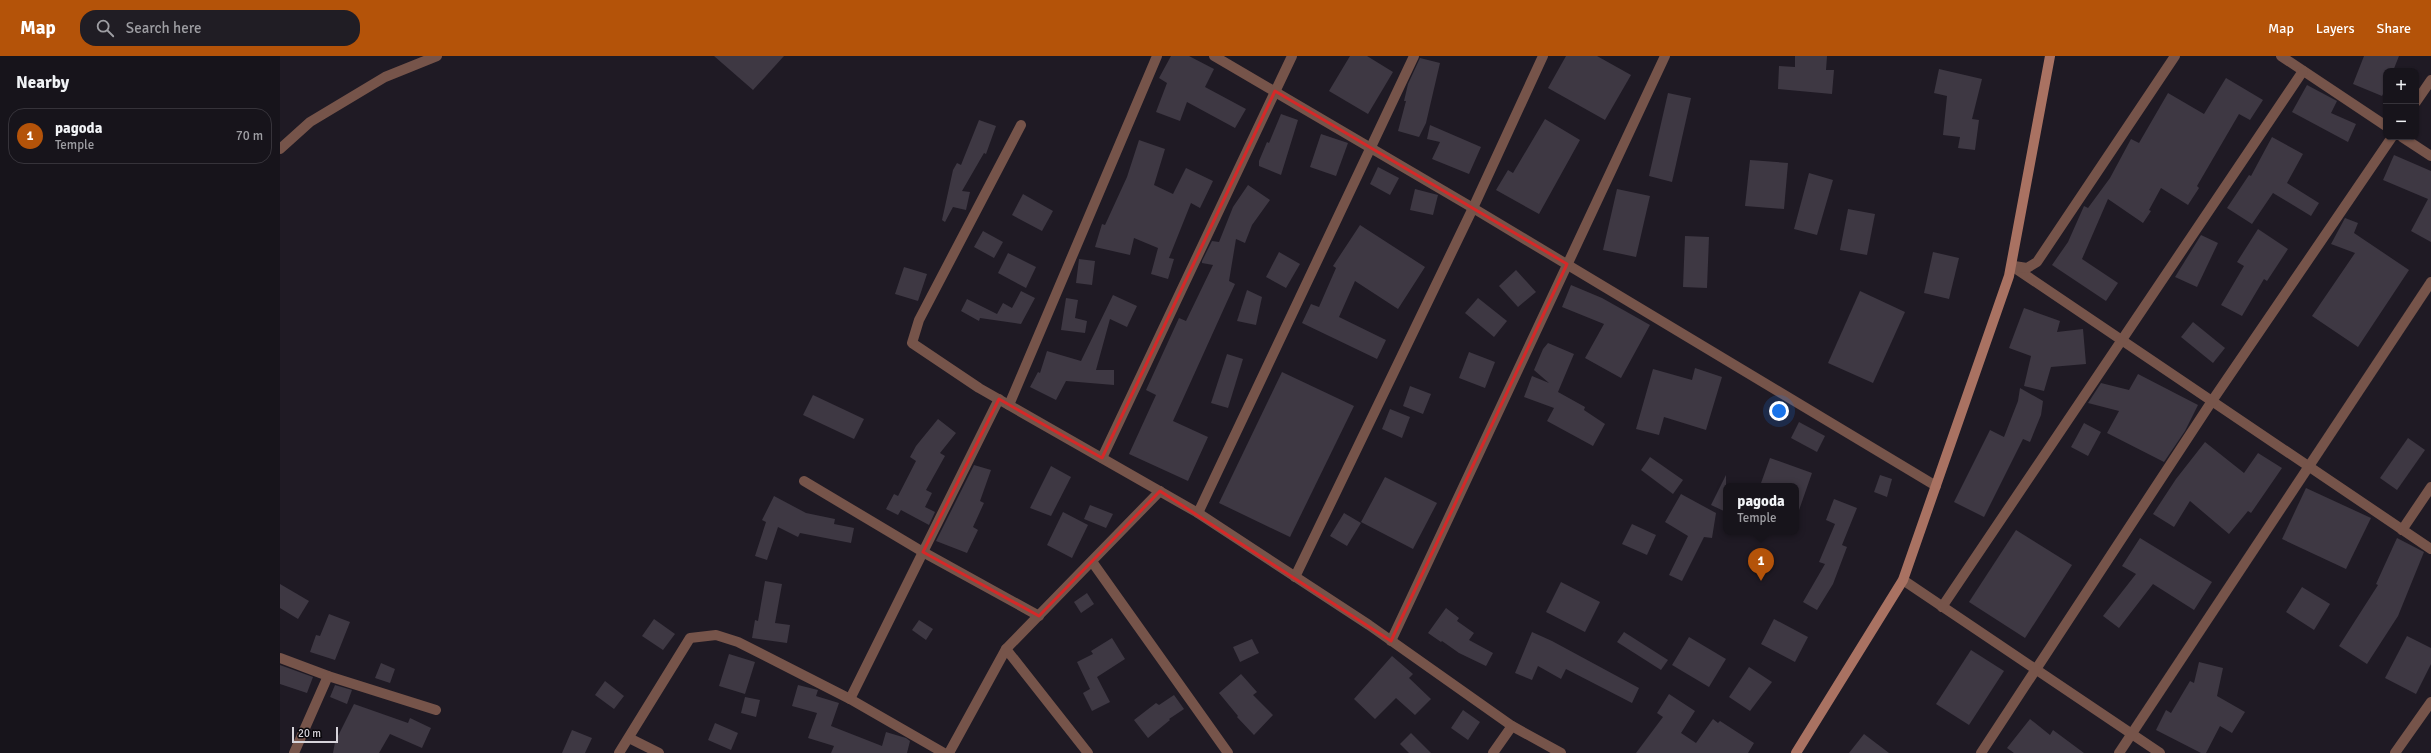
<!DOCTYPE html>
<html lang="en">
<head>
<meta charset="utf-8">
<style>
	:root { --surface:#17141b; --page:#201d24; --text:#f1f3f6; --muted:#9e9ea3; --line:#36333a; --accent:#b45309 }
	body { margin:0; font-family:Signika,sans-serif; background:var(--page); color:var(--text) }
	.controls { position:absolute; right:12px; top:12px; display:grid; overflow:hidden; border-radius:8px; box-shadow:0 1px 3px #0004 }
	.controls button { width:36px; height:36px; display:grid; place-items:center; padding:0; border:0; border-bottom:1px solid var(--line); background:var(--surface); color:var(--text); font:20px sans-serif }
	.scale { position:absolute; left:12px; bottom:10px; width:46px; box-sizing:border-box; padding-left:4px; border:2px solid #d6d3da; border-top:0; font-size:11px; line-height:14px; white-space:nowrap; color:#d6d3da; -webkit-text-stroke:3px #08060a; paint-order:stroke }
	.you { position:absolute; left:1499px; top:355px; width:14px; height:14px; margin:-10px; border:3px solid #fff; border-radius:50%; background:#1a73e8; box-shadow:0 0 0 6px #1a73e833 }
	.badge { display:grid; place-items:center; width:26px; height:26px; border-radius:50%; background:var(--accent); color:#fff; font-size:13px; font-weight:700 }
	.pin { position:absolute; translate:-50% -33px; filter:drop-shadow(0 1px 2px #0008) }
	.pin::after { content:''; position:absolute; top:21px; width:14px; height:12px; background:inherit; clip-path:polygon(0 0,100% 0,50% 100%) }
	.popup { position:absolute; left:1443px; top:427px; width:76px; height:52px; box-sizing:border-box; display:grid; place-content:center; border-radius:8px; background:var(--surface); filter:drop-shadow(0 1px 3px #0005); font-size:13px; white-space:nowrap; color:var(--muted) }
	.popup b { font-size:15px; color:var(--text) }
	.popup::after { content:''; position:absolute; left:50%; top:100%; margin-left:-8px; border:8px solid transparent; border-top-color:var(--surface) }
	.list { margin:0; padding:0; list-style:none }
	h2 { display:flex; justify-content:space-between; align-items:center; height:52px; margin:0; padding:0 16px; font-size:17px }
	h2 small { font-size:13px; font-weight:400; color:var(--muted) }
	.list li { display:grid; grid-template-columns:26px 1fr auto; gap:12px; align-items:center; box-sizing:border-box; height:56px; margin:0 8px 8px; padding:0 8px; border:1px solid var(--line); border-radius:16px }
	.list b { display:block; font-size:15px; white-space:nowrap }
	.list p { margin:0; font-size:13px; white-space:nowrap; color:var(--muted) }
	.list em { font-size:13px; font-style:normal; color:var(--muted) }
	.icon { flex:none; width:22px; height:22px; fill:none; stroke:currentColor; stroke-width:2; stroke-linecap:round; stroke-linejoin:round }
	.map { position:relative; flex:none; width:2151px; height:697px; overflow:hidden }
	header { display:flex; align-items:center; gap:24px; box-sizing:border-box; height:56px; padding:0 20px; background:var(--accent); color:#fff }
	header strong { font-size:19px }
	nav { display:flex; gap:22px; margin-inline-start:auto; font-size:14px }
	.search { width:280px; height:36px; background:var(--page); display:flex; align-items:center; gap:10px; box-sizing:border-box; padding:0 14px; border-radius:16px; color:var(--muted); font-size:15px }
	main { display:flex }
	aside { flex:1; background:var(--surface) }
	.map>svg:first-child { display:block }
	.building { fill:#3e3843 }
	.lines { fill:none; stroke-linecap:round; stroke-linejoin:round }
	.minor { stroke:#76544a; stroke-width:10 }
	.secondary { stroke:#a97262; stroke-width:10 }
	.marked { fill:none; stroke:#d62828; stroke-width:3; stroke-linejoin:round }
</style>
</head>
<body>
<header>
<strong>Map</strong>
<div class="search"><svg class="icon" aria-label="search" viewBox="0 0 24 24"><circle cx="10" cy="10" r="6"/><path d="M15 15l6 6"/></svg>Search here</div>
<nav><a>Map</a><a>Layers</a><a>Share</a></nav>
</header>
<main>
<aside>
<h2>Nearby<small></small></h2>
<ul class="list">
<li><span class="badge">1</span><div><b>pagoda</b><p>Temple</p></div><em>70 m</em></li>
</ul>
</aside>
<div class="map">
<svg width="2151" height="697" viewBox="0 0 2151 697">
	<rect width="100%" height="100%" fill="#1f1a24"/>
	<g class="building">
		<polygon points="434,0 504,0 473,34"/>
		<polygon points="891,0 909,0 934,13 925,31 966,53 955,72 907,46 900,65 876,56 887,27 879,22"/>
		<polygon points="1070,0 1087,0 1113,16 1088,58 1049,35"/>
		<polygon points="1286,0 1317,0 1351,19 1325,64 1268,32"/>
		<polygon points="1515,0 1547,0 1546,14 1554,14 1552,38 1498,33 1499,10 1515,11"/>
		<polygon points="2084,0 2119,0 2113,15 2106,15 2106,32 2102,40 2073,28"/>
		<polygon points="1140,2 1160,7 1146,67 1139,81 1118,75 1126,45 1124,45 1128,28"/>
		<polygon points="1659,13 1702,23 1692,63 1699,64 1695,94 1678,92 1680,81 1663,79 1667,40 1654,37"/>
		<polygon points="1946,22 1983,44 1970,64 1959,58 1917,130 1919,132 1908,149 1881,132 1869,154 1871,155 1863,167 1828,143 1802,203 1838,227 1826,245 1772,209 1788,186 1804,150 1808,152 1830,122 1851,83 1859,87 1888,37 1924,58"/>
		<polygon points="2027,29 2057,45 2051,57 2076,68 2068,86 2012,56"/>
		<polygon points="1388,37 1411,42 1392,126 1369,120"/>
		<polygon points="1001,58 1018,64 1001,119 979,110 979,105 987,86 989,87"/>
		<polygon points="1265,63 1300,84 1259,158 1216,134 1228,114 1233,117"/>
		<polygon points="699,64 716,70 706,98 704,97 682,135 690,136 686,154 673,151 665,166 662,164 673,114 677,107 681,109"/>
		<polygon points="1150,69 1201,91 1189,118 1152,103 1160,86 1147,83"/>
		<polygon points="1041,78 1068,87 1056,120 1030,111"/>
		<polygon points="1992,81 2023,98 2007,127 2039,147 2031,160 1993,137 1972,168 1947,152 1969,119 1971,120"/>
		<polygon points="859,84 885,93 874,129 893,138 906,112 933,125 920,152 911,147 889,202 894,203 888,223 871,218 878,192 854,182 850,199 815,191 822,168 825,169 847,121"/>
		<polygon points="2114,99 2151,115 2151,186 2131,175 2148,143 2103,124"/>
		<polygon points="1470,104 1508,107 1504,153 1465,150"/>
		<polygon points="1098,111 1119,122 1110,139 1090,128"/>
		<polygon points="1529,117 1553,124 1537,179 1514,173"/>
		<polygon points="968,129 990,144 972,169 965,187 956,183 949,225 955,228 893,365 928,381 908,425 849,398 876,339 866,334 899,262 906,265 933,209 922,207 922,205 932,185 939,186 953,151"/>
		<polygon points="1135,133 1158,139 1153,159 1130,154"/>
		<polygon points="1337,133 1370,140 1356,201 1323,194"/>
		<polygon points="743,138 773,155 762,175 732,159"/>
		<polygon points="1568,153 1595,158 1587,199 1560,194"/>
		<polygon points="2065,162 2078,167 2074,177 2129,214 2078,291 2032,260 2075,197 2051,188"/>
		<polygon points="1080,169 1145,211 1118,253 1075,225 1059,261 1106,284 1097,303 1022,267 1031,248 1039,251 1056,212 1053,210"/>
		<polygon points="1978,173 2008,193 1987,225 1984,223 1962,260 1941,249 1964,210 1957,206"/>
		<polygon points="703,175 723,186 714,202 694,191"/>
		<polygon points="1921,179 1938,187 1917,231 1895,221"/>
		<polygon points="1405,180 1429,181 1427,232 1403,231"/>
		<polygon points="999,196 1020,208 1006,232 986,221"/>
		<polygon points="1653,196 1679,202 1669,243 1644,237"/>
		<polygon points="728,197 756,211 746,232 718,217"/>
		<polygon points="799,203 815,205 812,229 796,227"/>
		<polygon points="624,211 647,218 638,245 615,238"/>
		<polygon points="1236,214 1256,236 1238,251 1219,230"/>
		<polygon points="1291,229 1322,242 1370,269 1341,322 1305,302 1324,268 1282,251"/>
		<polygon points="967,234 982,241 976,269 957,265"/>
		<polygon points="741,235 755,242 741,268 700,262 699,265 681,255 687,243 717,258 723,247 732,252"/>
		<polygon points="1580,235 1625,256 1593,327 1548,307"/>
		<polygon points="833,239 857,250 847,271 830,263 816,314 834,314 834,329 786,325 776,344 750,331 758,316 760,317 767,295 801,305"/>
		<polygon points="786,242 798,244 795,262 807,265 805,277 781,274"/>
		<polygon points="1198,242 1227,265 1214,281 1185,257"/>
		<polygon points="1744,252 1780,265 1777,276 1803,273 1806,308 1771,311 1764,335 1744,330 1751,300 1729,292"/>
		<polygon points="1913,266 1945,292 1933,307 1901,281"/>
		<polygon points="1268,287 1294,298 1278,336 1305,351 1304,354 1325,368 1313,390 1267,365 1274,352 1244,341 1252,320 1269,327 1254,314 1263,293"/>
		<polygon points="1189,296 1215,306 1205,332 1179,322"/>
		<polygon points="947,298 963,303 948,352 931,347"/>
		<polygon points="1415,312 1442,321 1426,374 1384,361 1379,379 1356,373 1373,313 1412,324"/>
		<polygon points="1002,316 1074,350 1010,481 939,447"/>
		<polygon points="1858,318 1918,349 1905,375 1884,406 1827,377 1839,355 1808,347 1821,327 1849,334"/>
		<polygon points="1130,330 1151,338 1143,358 1123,350"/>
		<polygon points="1740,332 1763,345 1761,359 1750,386 1743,383 1704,461 1674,446 1710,374 1724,381 1738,345"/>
		<polygon points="533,339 584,363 574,383 523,359"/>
		<polygon points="1110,353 1130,361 1122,382 1102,373"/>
		<polygon points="658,363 676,377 660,397 665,400 646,434 652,437 645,451 655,456 649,469 621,454 618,459 606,453 614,438 618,440 636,405 630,401 636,390"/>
		<polygon points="1519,366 1545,380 1537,396 1511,382"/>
		<polygon points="1804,367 1821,376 1808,400 1791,391"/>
		<polygon points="2128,382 2145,394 2117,434 2100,422"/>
		<polygon points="1925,386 1964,417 1978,397 2002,412 1971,457 1968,455 1949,478 1910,445 1894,471 1873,458 1896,423"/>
		<polygon points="1370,401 1403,424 1393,438 1361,414"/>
		<polygon points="1490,402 1532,417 1518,457 1516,430 1490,430 1481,427"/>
		<polygon points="694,409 711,414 700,445 704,447 693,471 698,474 687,497 656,485"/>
		<polygon points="771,410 791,421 771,460 750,452"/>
		<polygon points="1446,419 1446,456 1431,449"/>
		<polygon points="1600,419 1612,423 1607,441 1594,436"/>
		<polygon points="1105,421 1157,447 1133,493 1081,466"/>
		<polygon points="2026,432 2091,462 2066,513 2002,483"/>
		<polygon points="1401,438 1436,457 1432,482 1424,481 1402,525 1389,519 1408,480 1385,466"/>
		<polygon points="494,440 526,457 555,463 554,468 574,472 571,487 520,477 518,481 498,471 487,504 475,500 486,466 482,464"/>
		<polygon points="1554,443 1577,452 1562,489 1567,491 1553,528 1537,554 1523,546 1545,508 1539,506 1555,468 1546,464"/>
		<polygon points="810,449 833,458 826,472 804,463"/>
		<polygon points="783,456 808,469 792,502 767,489"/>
		<polygon points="1064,457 1081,467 1067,490 1050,480"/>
		<polygon points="1352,468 1376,479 1367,499 1342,488"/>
		<polygon points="1736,474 1792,509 1745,582 1689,546"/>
		<polygon points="1860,482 1932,526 1914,554 1873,528 1839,572 1823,560 1856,518 1842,510"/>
		<polygon points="2117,482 2144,496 2118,560 2087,608 2059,590 2098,529 2096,528"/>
		<polygon points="485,525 502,528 495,567 510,569 507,587 472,582 475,564 478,565"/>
		<polygon points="1281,526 1320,546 1305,576 1266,556"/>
		<polygon points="0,528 29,545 18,563 0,552"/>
		<polygon points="2022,531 2050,548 2034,574 2006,556"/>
		<polygon points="807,537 814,548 801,557 794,546"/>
		<polygon points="1166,552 1179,562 1177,565 1194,577 1189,584 1213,597 1206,610 1179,597 1162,585 1161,586 1148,577"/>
		<polygon points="49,558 70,566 55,604 30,596 36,579 40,580"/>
		<polygon points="374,563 395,578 383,594 362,580"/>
		<polygon points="1494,563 1528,581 1515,606 1481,588"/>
		<polygon points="639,564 653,573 646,584 632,574"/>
		<polygon points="1252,576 1272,585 1359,632 1352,647 1286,613 1281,623 1258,610 1252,624 1235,617"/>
		<polygon points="1344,576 1388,604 1381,614 1337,586"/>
		<polygon points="2127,580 2151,592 2151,608 2136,638 2105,622"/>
		<polygon points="1409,581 1446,603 1429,631 1392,609"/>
		<polygon points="832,582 845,603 817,621 830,646 812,655 803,637 810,633 797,606 813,598 811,595"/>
		<polygon points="972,583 979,597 960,606 953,591"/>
		<polygon points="1691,594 1724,615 1689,669 1656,648"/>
		<polygon points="449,598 475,606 465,638 439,630"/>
		<polygon points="1112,600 1133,618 1129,622 1151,643 1135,659 1116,642 1095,663 1074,643"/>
		<polygon points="1919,606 1943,612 1937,640 1965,656 1952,677 1940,670 1926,697 1921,697 1876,674 1886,654 1891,657 1910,625 1914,627"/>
		<polygon points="101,607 115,613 110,627 95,622"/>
		<polygon points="0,609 33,621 27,637 0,628"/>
		<polygon points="1469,611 1492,626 1470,655 1449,641"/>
		<polygon points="961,618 977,636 973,639 993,659 974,679 957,661 958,660 939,637"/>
		<polygon points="325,625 344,640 334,653 315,639"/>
		<polygon points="55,629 72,634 67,648 50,641"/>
		<polygon points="518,629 538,634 536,640 559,647 551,670 602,690 606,676 626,682 630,685 627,697 551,697 554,690 528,682 537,657 512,650"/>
		<polygon points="1389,638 1415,655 1401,677 1416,687 1433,663 1438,667 1440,665 1474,687 1468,697 1356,697 1383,661 1377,657"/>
		<polygon points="894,639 904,653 889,663 890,664 868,682 854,664 876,647 879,649"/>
		<polygon points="465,641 480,644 476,661 461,657"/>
		<polygon points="74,648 128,667 130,662 151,672 142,692 110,678 99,697 53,697 55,686"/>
		<polygon points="1183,654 1200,666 1188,684 1171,672"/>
		<polygon points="1750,663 1770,679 1773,674 1804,697 1734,697 1727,692"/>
		<polygon points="435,667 458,677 451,694 428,684"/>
		<polygon points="292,674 312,682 305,697 282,697"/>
		<polygon points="1131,677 1151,697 1129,697 1120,688"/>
		<polygon points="1584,678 1609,697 1569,697"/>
	</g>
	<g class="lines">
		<g class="minor">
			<polyline points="934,0 1193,152 1656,430"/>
			<polyline points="2001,0 2106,70"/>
			<polyline points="2136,46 2151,24"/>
			<polyline points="741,69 639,264 632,287 699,332 918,457 1089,569 1232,670 1281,697"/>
			<polyline points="2122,81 2151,100"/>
			<polyline points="0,93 30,66 105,21 157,0"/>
			<polyline points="1732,210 2151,493"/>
			<polyline points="1734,210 1747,212 1757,206 1895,0"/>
			<polyline points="729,349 877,0"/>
			<polyline points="822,402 1012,0"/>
			<polyline points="524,425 643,496 759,560"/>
			<polyline points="918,457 1134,0"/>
			<polyline points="2122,474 2151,431"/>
			<polyline points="813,507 948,697"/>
			<polyline points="1015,521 1193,152 1263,0"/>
			<polyline points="1623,524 1880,697"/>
			<polyline points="1662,551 2023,15"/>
			<polyline points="1111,585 1385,0"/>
			<polyline points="726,593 808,697"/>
			<polyline points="0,602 48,620 156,654"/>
			<polyline points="570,643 719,343"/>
			<polyline points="349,682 379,697"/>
			<polyline points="14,697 48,620"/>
			<polyline points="339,697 410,582 436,579 458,586 570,643 664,697"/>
			<polyline points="669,697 726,593 880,435"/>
			<polyline points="1213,697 1232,670"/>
			<polyline points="1701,697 1932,345 2112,81"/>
			<polyline points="1839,697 2151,226"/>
			<polyline points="2115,697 2151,646"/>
		</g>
		<polyline class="secondary" points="1516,697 1623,524 1729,220 1770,0"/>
	</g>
	<path class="marked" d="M995,35l292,173 -176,377 -231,-150 -121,125 -116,-64 76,-153 103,59z"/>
</svg>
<div class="controls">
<button>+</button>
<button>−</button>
</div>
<div class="scale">20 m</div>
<div class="you"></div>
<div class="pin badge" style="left:1481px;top:525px">1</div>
<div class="popup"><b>pagoda</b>Temple</div>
</div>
</main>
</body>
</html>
